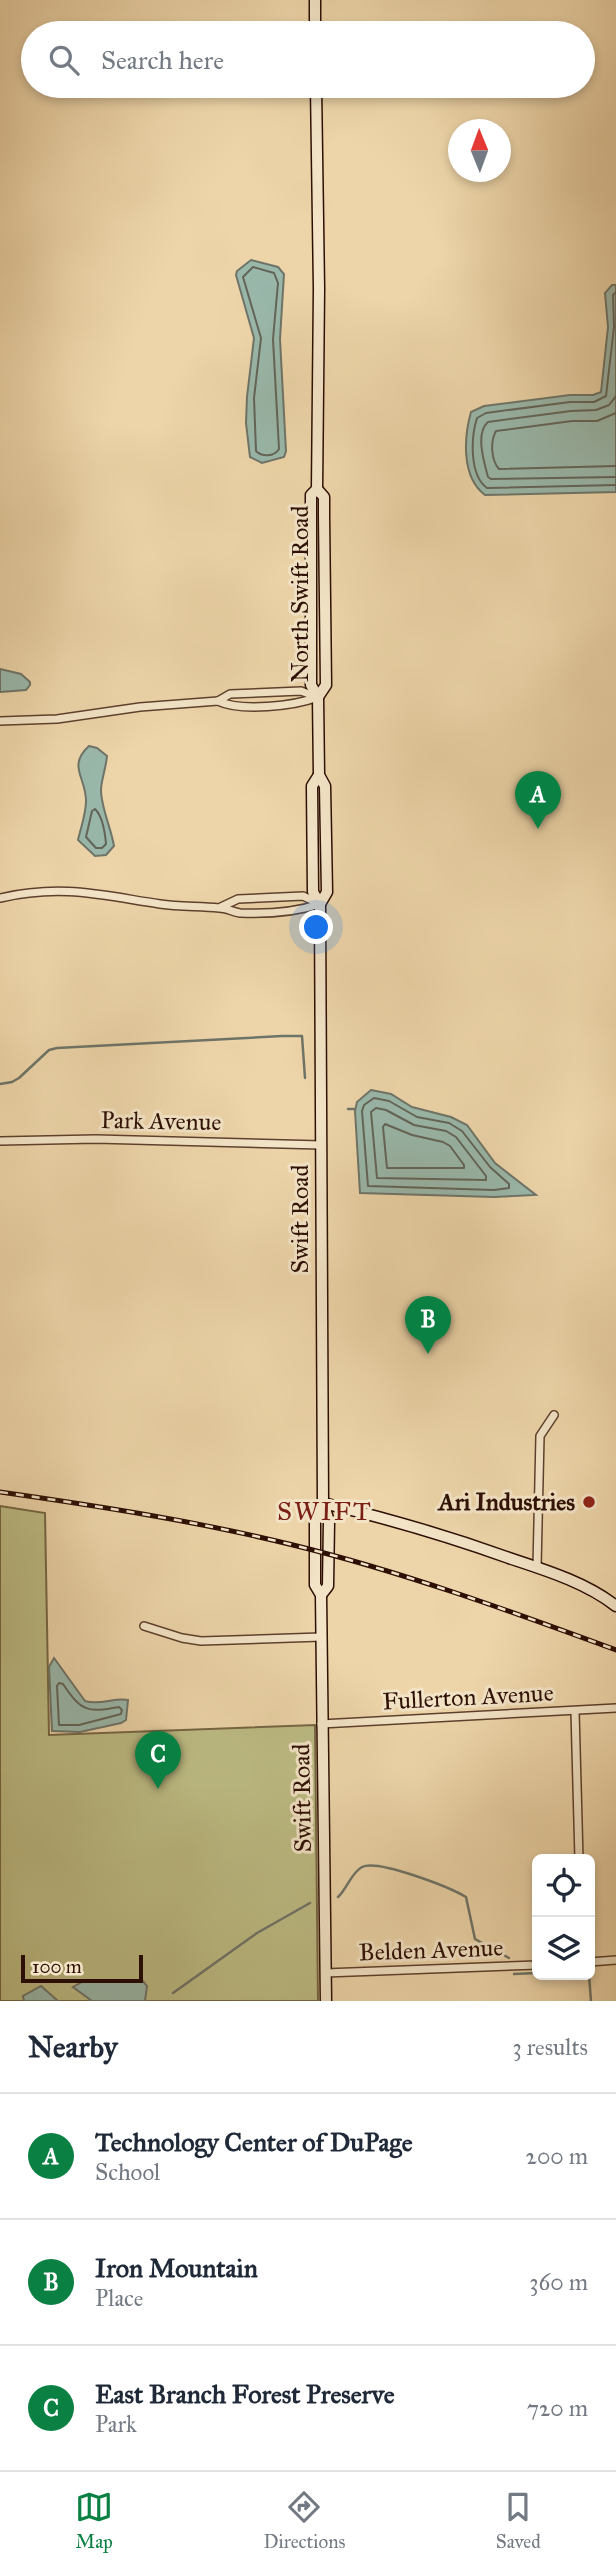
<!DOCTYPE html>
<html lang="en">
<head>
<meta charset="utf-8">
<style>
	:root { --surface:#fff; --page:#f2f2f3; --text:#1f2937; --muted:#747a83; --line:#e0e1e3; --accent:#0b8043 }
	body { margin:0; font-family:"IM FELL Great Primer",serif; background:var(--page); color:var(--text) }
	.controls { position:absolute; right:21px; bottom:21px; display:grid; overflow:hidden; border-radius:10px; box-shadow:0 4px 10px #0003 }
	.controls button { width:63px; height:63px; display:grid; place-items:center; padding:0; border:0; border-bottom:2px solid var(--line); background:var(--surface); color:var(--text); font:35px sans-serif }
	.compass { position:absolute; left:448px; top:119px; width:63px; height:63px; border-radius:50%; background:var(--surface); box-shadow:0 4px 10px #0003; rotate:359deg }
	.scale { position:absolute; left:21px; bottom:18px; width:122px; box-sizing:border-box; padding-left:7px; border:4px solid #2d0f04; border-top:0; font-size:19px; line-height:24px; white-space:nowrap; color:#2d0f04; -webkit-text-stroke:5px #f3e4c7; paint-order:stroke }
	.you { position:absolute; left:317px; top:928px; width:24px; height:24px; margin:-18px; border:5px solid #fff; border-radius:50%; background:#1a73e8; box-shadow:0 0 0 10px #1a73e833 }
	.badge { display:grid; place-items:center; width:46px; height:46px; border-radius:50%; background:var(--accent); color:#fff; font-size:23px; font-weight:700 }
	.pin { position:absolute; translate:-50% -58px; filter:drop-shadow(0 2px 4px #0008) }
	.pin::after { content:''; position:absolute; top:37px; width:24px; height:21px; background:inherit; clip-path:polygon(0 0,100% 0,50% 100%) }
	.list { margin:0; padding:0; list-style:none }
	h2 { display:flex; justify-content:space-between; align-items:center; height:91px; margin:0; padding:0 28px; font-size:30px }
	h2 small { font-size:23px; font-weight:400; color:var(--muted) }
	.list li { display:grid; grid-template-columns:46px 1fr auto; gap:21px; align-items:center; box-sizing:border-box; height:126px; padding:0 28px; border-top:2px solid var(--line) }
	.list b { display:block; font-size:26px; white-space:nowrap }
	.list p { margin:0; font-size:23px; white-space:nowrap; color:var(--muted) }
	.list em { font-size:23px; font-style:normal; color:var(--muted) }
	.icon { flex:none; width:38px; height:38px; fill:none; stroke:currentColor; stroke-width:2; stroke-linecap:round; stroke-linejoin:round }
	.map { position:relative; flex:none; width:616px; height:2001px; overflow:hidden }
	.search { position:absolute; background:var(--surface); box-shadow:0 4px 10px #0003; left:21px; right:21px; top:21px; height:77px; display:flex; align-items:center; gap:18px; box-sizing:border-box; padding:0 24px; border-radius:38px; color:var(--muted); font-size:26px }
	.sheet { height:469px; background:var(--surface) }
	nav { display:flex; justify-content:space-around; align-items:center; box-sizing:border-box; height:98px; border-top:2px solid var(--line); background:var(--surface); font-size:19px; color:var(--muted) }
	nav a { display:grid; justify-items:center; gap:4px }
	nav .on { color:var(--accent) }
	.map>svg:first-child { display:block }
	.green { fill:#bdbc84; stroke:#756644; stroke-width:2 }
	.water { fill:#99b8ab; stroke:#6e7468; stroke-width:2 }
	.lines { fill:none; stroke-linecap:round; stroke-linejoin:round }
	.shore { stroke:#636458; stroke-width:2 }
	.stream { stroke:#6e7468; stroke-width:2.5 }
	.street-casing { stroke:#5d402d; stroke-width:10 }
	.secondary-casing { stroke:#2d0f04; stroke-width:13 }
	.street { stroke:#f3e4c7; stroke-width:7 }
	.secondary { stroke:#f3e4c7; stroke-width:10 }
	.rail-casing { stroke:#2d0f04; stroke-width:5 }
	.rail { stroke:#f3e4c7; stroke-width:2.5; stroke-dasharray:8; stroke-linecap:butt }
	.poi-dot { fill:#8f2418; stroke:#f3e4c7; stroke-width:2.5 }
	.labels { text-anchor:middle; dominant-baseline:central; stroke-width:6; stroke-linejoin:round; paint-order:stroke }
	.street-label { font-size:24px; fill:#2d0f04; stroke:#f3e4c7 }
	.poi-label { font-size:24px; font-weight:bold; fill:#2d0f04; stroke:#f3e4c7; text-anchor:end }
	.neighbourhood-label { font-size:26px; letter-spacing:2px; fill:#7a1f14; stroke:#f3e4c7 }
</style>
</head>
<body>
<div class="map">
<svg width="616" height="2001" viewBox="0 0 616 2001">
	<rect width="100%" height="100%" fill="#edd5a9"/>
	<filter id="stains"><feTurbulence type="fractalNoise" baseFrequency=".00286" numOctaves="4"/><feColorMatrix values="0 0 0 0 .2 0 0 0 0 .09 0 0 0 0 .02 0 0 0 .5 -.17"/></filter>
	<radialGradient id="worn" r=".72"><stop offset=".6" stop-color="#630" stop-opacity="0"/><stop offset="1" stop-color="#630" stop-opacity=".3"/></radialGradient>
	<polygon class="green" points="0,1506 45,1513 49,1735 315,1725 318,2001 0,2001"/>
	<g class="water">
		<polygon points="251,260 278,267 284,274 280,339 286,451 284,457 262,463 250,457 246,423 247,397 254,338 236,275 237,271"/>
		<path d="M612,285h4v207l-131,3c-24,-18 -21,-58 -14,-83l13,-6 86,-11h23l8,-3 7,-65 -3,-34z"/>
		<polygon points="0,669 21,674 30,682 30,685 26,690 0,692"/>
		<path d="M89,746l8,2 10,8c-1,12 -6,25 -6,34 0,17 10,38 13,56l-8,9 -11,1 -17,-16c3,-13 8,-26 8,-39 0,-24 -19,-35 3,-55z"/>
		<polygon points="371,1090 391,1094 412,1107 451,1117 467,1125 495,1163 536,1195 494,1197 360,1193 355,1111 357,1102"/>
		<path d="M54,1658l31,43c15,5 29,-4 43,-1l-2,20 -5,3 -41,9 -28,-1 -3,-64z"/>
		<polygon points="142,1980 147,1986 145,2001 92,2001 73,1987 82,1982"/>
		<polygon points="41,1986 58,2001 24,2001 23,1996"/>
	</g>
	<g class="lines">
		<g class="shore">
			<path d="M253,267l21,6 4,10 -5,56 6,110c-5,8 -17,8 -23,2l-2,-53 7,-60 -18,-61z"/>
			<path d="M616,292l-3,3 1,32 -8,69 -12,6h-24l-84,11 -9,5c-6,19 -8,57 10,70l129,-3"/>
			<path d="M616,396l-7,9 -13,5 -25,1 -83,11c-13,11 -4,40 0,55l3,2 125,-2"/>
			<path d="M616,413l-19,8h-25l-76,10c-6,11 -5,29 3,38l117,-3"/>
			<path d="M95,809c8,8 10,23 11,35l-4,4h-6l-10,-11 6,-26z"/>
			<polygon points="374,1098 389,1101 417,1117 449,1123 462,1131 490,1167 509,1184 509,1188 494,1190 368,1186 362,1111 364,1105"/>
			<polygon points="376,1108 386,1110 414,1125 446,1131 456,1137 486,1176 486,1180 377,1178 371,1112"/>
			<polygon points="385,1124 412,1135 443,1142 450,1146 464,1165 464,1168 387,1168 383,1127"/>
			<path d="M59,1683l4,1c18,27 24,29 56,23l3,3 -1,4 -42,11h-20l-2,-39z"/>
		</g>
		<g class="stream">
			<polyline points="0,1084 12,1082 19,1078 49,1050 57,1048 282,1036 302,1036 305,1078"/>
			<polyline points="348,1109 354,1109"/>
			<path d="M338,1897c9,-8 13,-24 24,-30 16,-8 87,20 104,30l9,42 34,19"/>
			<polyline points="514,1974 537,1973"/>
			<polyline points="589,1975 591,2001"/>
			<polyline points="173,1993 257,1933 310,1903"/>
		</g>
		<defs>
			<g id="street">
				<path d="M218,701c23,11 76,5 100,-4"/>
				<polyline points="0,721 57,719 140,707 218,701 230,694 301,691 317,697"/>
				<path d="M0,898c62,-14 100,-3 160,6 20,3 39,2 59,4 7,0 14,4 21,5 25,1 56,-1 80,-9"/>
				<polyline points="221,907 238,899 303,896 318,903"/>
				<polyline points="0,1141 96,1139 321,1145"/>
				<polyline points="537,1567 540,1436 554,1415"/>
				<polyline points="144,1626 182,1638 201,1641 321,1637"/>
				<polyline points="575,1711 579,1859"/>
				<polyline points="321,1724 616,1708"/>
				<polyline points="590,1962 616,1960"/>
				<polyline points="325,1973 537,1965"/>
			</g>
			<g id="secondary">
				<polyline points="315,0 315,33"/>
				<polyline points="316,86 319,289 317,489 311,495 311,685 318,697 319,775 325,786 327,892 320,904 323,1503 329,1521 328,1586 321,1595"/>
				<polyline points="317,489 324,497 324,516 326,685 318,697"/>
				<polyline points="319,775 312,786 313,892 320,904"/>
				<polyline points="323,1503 315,1520 315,1585 321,1595 326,2001"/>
				<path d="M323,1503c63,15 125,33 186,55 36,12 76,24 107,48"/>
			</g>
		</defs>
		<use href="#street" class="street-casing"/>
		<use href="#secondary" class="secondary-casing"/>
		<use href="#street" class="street"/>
		<use href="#secondary" class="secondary"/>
		<defs>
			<path id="rail" d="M0,1492c98,14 196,29 293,53 110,27 217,66 323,105"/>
		</defs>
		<use href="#rail" class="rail-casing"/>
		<use href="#rail" class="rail"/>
	</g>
	<circle class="poi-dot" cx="589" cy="1502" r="7"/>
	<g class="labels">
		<g class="street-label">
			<text transform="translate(300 594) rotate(-90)">North Swift Road</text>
			<text transform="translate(161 1121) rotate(1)">Park Avenue</text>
			<text transform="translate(300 1219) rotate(-90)">Swift Road</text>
			<text transform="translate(468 1697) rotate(-3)">Fullerton Avenue</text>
			<text transform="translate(302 1798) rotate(-91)">Swift Road</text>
			<text transform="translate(431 1950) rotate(-2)">Belden Avenue</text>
		</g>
		<g class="poi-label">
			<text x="575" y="1502">Ari Industries</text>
		</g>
		<g class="neighbourhood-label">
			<text x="325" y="1511">SWIFT</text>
		</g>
	</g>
	<rect width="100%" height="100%" filter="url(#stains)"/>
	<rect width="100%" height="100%" fill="url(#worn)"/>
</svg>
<div class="controls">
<button><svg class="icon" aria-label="locate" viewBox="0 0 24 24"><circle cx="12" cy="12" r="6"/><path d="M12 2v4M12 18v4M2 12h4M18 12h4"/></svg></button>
<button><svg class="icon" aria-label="layers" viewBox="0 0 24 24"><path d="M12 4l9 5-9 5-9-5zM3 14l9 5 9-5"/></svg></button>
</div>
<svg class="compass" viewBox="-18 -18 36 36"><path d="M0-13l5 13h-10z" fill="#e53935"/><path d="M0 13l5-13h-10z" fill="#747a83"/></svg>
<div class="scale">100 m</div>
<div class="you"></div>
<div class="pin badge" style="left:538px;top:829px">A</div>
<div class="pin badge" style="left:428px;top:1354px">B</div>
<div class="pin badge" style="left:158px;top:1789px">C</div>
<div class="search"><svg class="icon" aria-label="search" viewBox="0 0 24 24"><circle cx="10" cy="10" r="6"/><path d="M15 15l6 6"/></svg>Search here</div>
</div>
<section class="sheet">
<h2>Nearby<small>3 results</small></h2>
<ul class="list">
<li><span class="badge">A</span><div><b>Technology Center of DuPage</b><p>School</p></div><em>200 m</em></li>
<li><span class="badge">B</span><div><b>Iron Mountain</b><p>Place</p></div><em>360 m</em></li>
<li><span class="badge">C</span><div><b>East Branch Forest Preserve</b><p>Park</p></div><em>720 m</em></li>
</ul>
</section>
<nav>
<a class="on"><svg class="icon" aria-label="map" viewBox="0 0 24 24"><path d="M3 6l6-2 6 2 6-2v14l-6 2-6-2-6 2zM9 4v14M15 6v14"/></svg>Map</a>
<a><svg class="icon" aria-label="directions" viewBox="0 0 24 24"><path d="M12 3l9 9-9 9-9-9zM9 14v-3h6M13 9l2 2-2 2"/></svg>Directions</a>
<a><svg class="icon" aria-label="saved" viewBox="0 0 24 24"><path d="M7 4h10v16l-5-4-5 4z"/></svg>Saved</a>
</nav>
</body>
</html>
